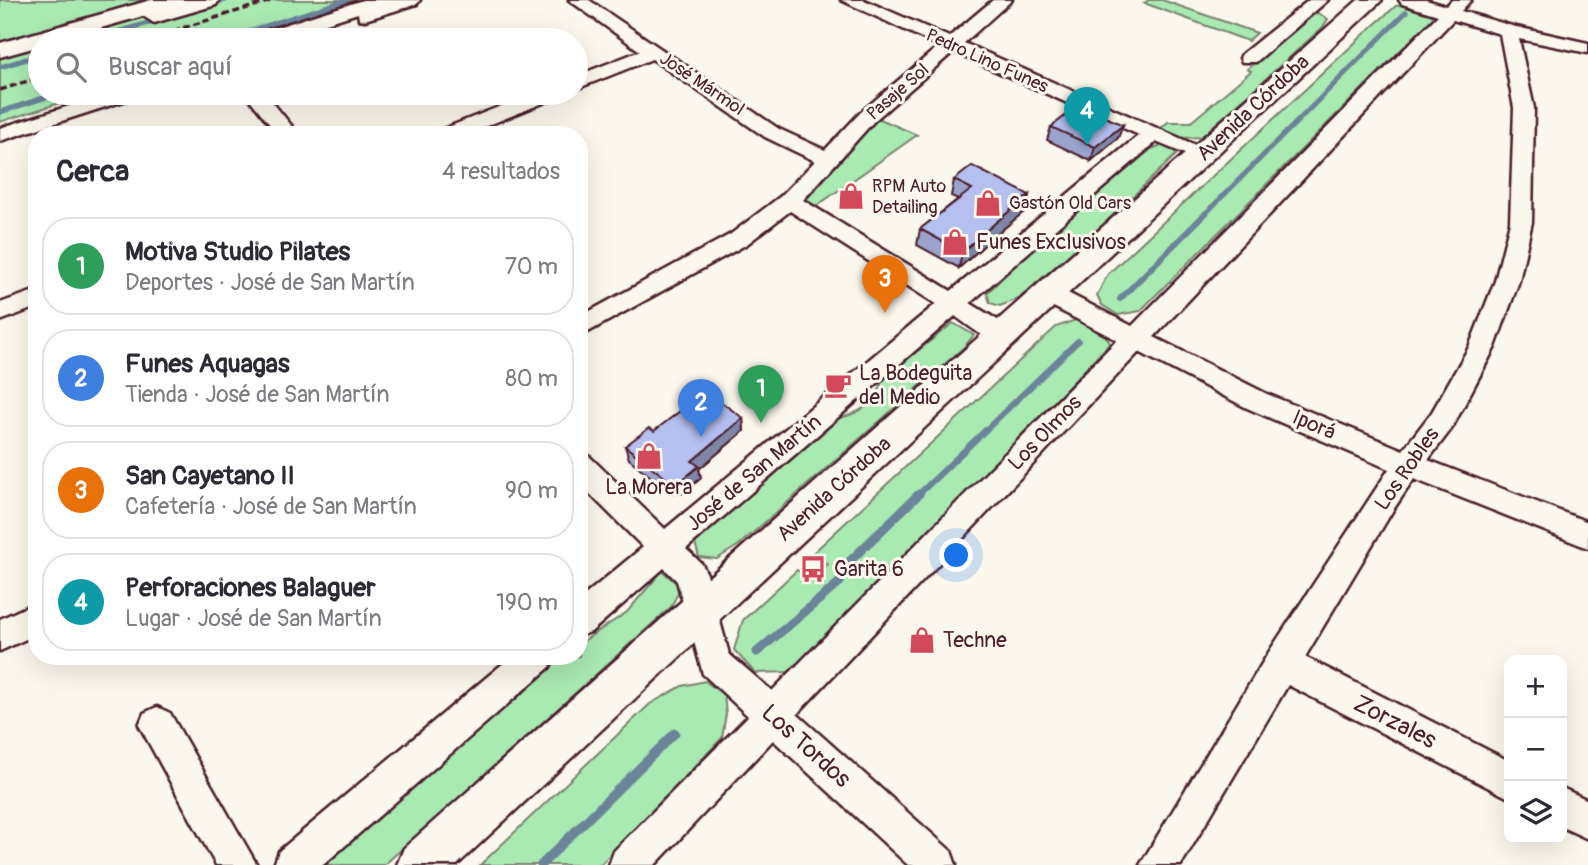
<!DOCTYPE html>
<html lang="es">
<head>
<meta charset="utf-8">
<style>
	:root { --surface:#fff; --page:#f2f2f3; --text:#2b2b33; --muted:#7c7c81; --line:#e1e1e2; --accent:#1a73e8 }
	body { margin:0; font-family:Pangolin,sans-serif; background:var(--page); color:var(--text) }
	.controls { position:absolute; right:21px; bottom:21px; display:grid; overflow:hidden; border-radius:14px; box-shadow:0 7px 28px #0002 }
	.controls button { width:63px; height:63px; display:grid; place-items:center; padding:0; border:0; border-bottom:2px solid var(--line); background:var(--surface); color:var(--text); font:35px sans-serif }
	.you { position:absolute; left:957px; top:556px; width:24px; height:24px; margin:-18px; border:5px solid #fff; border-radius:50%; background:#1a73e8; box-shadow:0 0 0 10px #1a73e833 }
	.badge { display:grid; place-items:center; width:46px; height:46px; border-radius:50%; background:var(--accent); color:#fff; font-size:23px; font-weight:700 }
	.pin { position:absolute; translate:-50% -58px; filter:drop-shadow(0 2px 4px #0008) }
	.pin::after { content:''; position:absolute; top:37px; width:24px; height:21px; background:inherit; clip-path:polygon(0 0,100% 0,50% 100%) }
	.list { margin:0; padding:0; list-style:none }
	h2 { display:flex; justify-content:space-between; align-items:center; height:91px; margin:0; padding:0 28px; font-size:30px }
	h2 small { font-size:23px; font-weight:400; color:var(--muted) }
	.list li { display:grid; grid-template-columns:46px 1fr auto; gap:21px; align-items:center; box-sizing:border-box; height:98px; margin:0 14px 14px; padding:0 14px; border:2px solid var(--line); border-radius:28px }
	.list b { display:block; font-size:26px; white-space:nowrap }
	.list p { margin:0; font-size:23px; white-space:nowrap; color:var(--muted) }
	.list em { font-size:23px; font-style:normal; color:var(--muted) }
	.icon { flex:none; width:38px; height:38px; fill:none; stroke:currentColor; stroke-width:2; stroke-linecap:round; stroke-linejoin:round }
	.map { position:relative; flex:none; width:1588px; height:865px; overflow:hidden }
	.search { position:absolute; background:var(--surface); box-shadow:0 7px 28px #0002; left:28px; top:28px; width:560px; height:77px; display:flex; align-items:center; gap:18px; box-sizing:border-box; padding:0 24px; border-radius:38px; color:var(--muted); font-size:26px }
	.panel { position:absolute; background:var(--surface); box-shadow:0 7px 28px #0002; left:28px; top:126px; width:560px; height:539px; border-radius:28px }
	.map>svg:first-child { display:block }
	.green { fill:#a9e9b2; stroke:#7a846e; stroke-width:2 }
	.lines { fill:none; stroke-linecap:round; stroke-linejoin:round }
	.stream-far2 { stroke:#6b8499; stroke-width:5 }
	.stream-far1 { stroke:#6b8499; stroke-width:6 }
	.stream { stroke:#6b8499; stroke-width:9 }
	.minor-casing { stroke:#4a1f2b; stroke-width:5 }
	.major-casing { stroke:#4a1f2b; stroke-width:5 }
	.minor { fill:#fbf7ec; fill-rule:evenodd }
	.major { fill:#fbf7ec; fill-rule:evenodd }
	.rail { stroke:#4a1f2b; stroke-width:3.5; stroke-dasharray:7 3.5; stroke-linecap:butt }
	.wall { fill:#9ca4ce; stroke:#4a1f2b; stroke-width:2 }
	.shaded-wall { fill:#7f86a8; stroke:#4a1f2b; stroke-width:2 }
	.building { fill:#b5bff0; stroke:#4a1f2b; stroke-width:2 }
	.labels { text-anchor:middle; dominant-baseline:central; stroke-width:6; stroke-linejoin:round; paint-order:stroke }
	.far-street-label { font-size:18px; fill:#4a1f2b; stroke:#fbf7ec }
	.far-poi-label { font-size:18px; fill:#4a1f2b; stroke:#fbf7ec; text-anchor:start }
	.street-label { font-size:21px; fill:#4a1f2b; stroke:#fbf7ec }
	.poi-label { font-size:21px; fill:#4a1f2b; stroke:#fbf7ec; text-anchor:start }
	.near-street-label { font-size:24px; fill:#4a1f2b; stroke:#fbf7ec }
</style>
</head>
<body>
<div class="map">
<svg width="1588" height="865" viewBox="0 0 1588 865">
	<rect width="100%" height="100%" fill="#fbf7ec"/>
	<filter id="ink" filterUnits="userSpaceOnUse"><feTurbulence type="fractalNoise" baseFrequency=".0143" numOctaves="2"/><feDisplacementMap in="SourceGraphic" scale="14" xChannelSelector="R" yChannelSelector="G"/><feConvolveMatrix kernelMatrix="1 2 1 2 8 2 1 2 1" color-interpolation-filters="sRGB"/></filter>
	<g filter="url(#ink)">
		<g class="green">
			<polygon points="0,0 380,0 255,40 40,40 40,93 91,93 0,122"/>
			<polygon points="1149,0 1162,0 1257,33 1248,41 1144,3"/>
			<polygon points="1407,4 1428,10 1435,16 1140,311 1118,315 1102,305 1097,295 1108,274 1374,25 1396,6"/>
			<polygon points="1318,13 1328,19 1323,27 1201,137 1183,138 1160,129 1168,122 1191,122 1251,71 1247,69 1311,14"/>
			<polygon points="878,118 917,135 815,207 805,201"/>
			<polygon points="1162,145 1178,153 1105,223 1018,299 1000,306 990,303 987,293 1026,255 1151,149"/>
			<polygon points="1081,318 1101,327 1110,343 869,598 792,672 755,673 734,650 743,620 797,570 813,581 828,564 813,553 1056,327"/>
			<path d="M953,323l21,12 -10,12 -225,198 -22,14 -18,-2 -4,-14 18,-22 126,-103c19,-4 41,-16 43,-39z"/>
			<polygon points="662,571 681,587 671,607 384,865 316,865 559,658 579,656 579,644 627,612"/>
			<polygon points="705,681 724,695 726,714 722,738 600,865 480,865 650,704 682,686"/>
		</g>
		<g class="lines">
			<g class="stream-far2">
				<polyline points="210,4 225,0"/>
				<polyline points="89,40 159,20"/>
				<polyline points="222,40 347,0"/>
				<polyline points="0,67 40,55"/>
				<polyline points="0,112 59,93"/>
				<polyline points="1204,215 1406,12"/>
			</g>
			<g class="stream-far1">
				<polyline points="1120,299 1206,213"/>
				<polyline points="917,496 1078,341"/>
			</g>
			<g class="stream">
				<polyline points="757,652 840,582 848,563 919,494"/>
				<polyline points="541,865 675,733"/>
			</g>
			<defs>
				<g id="minor">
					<polygon points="363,0 420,0 417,4 365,20 359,19 358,13 273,40 246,40 249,36"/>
					<path d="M569,0h20l190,129 46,21 35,-37 79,-67 -98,-46h23l85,37 44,-37h19l-48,43 245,108 4,4 -11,6 -46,-19 -186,161 42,26 4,6 -4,6c-20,6 -41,-14 -57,-25l-269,233 16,15 5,10 22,80 43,37 345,-351 -77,-40 -3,-6 3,-6 9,-2 9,2 74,38 306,-311 -36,-11 -3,-4h27l20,6 6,-6h19l-10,11 51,15 76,17v10l-69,-14 15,69 -2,114 -13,59 -24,66 -43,81 -24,32 160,62v26l-174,-69 -21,31 -88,147 204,104v37l-221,-113 -107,180h-41l129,-213 120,-183 -142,-61 -108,-56 -342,362 154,137 5,14h-48l-135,-125 -118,125h-46l5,-14 134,-135 -45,-42 -26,-93 -13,-13 -73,64 -12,4v-36l64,-53 -64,-64v-31l10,4 76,73 271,-225 -146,-93 -43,33 -168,93v-20l152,-83 50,-38 34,-35 -50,-24 -113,-78 -76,30v-13l64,-25zM1453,20l47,14 14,74 -4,114 -15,59 -26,66 -37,65 -29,38 -136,-56 -113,-57zM953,52l186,83 -188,156 -148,-91 71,-79z"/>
					<polygon points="1309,0 1328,0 1256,62 1242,62 1240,58 1242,54"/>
					<polygon points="110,93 139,93 136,97 0,141 0,128"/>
					<polygon points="245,93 265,93 299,135 278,135"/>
					<polygon points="534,93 561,93 558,97 464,135 435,135 438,131"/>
					<polygon points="37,290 37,307 0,321 0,303"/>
					<polygon points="37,602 37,634 0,651 0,619"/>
					<polygon points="512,656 555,656 550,667 323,865 274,865 279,851"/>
					<polygon points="157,707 170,713 257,865 216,865 139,725 144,713"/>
					<polygon points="1562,788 1588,800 1588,839 1562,827"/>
				</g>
				<g id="major">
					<polygon points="151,0 219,0 216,5 154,23 143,16 59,40 40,40 40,46 0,57 0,43"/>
					<polygon points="1358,0 1382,0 457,865 397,865 404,848"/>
				</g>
			</defs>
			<use href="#minor" class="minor-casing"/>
			<use href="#major" class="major-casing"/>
			<use href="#minor" class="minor"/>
			<use href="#major" class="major"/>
			<g class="rail">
				<polyline points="143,40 274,0"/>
				<polyline points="0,90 40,77"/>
			</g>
		</g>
		<g class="wall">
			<polygon points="1123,125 1118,138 1091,161 1047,140 1051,127"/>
			<polygon points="954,180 1029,195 1025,211 991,239 959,268 917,245 920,229 958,199 951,196"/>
			<polygon points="743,418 744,431 699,469 701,478 683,493 669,492 629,459 625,446 654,431"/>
		</g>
		<g class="shaded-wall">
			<polygon points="1123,125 1118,138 1091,161 1095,147"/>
			<polygon points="1029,195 1025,211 991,239 959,268 962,252 995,223"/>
			<polygon points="743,418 744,431 699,469 701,478 683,493 681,481 692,461"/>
		</g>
		<g class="building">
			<polygon points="1079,105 1123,125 1095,147 1051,127"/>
			<polygon points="972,166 1029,195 995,223 962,252 920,229 972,189 954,180"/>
			<polygon points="706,391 743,418 692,461 699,466 681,481 667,479 625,446 649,428 654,431"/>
		</g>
	</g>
	<defs>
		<symbol id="shop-bare" viewBox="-9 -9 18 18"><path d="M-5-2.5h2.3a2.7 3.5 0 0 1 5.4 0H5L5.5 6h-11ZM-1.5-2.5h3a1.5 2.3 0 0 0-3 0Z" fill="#d1495b" stroke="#fbf7ec" stroke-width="2.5" paint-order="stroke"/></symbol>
		<symbol id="cafe-bare" viewBox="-9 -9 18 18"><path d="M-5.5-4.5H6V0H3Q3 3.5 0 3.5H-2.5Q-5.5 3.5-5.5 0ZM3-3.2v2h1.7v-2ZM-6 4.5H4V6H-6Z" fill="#d1495b" stroke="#fbf7ec" stroke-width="2.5" paint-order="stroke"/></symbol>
		<symbol id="bus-bare" viewBox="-9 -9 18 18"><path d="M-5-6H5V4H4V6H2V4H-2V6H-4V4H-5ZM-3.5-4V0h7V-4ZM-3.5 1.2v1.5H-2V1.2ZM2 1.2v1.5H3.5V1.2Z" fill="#d1495b" stroke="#fbf7ec" stroke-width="2.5" paint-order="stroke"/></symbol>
	</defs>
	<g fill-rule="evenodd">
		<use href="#shop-bare" x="832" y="177" width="38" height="38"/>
		<use href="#shop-bare" x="969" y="184" width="38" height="38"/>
		<use href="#shop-bare" x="936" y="223" width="38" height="38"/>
		<use href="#cafe-bare" x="819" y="366" width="38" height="38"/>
		<use href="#shop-bare" x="630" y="437" width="38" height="38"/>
		<use href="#bus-bare" x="794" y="550" width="38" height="38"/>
		<use href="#shop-bare" x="903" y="621" width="38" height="38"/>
	</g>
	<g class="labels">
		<g class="far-street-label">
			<text transform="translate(987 61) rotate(24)">Pedro Lino Funes</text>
			<text transform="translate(702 84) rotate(34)">José Mármol</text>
			<text transform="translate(898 92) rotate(-41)">Pasaje Sol</text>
		</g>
		<g class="far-poi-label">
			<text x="872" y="186">RPM Auto<tspan x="872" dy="21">Detailing</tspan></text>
			<text x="1009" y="203">Gastón Old Cars</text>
		</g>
		<g class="street-label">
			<text transform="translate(1253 108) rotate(-43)">Avenida Córdoba</text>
			<text transform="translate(1314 425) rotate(23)">Iporá</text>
			<text transform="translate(1045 433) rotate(-46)">Los Olmos</text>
			<text transform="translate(1407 469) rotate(-55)">Los Robles</text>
			<text transform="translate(754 473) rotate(-40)">José de San Martín</text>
			<text transform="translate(834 489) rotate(-42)">Avenida Córdoba</text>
		</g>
		<g class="poi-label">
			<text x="976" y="242">Funes Exclusivos</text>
			<text x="859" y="373">La Bodeguita<tspan x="859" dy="24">del Medio</tspan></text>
			<text x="649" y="487" text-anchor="middle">La Morera</text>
			<text x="834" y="569">Garita 6</text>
			<text x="943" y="640">Techne</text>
		</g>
		<g class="near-street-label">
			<text transform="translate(1395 722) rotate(27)">Zorzales</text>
			<text transform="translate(806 746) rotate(42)">Los Tordos</text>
		</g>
	</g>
</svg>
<div class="controls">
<button>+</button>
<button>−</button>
<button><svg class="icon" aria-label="layers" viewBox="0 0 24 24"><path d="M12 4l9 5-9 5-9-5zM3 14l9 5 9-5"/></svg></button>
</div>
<div class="you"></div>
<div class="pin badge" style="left:761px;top:423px;background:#2e9e5b">1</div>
<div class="pin badge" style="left:701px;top:437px;background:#3f7fe0">2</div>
<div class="pin badge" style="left:885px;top:313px;background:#e8710a">3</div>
<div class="pin badge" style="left:1087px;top:145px;background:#0f9aa8">4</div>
<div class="search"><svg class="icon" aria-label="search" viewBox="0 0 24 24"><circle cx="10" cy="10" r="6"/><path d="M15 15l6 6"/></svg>Buscar aquí</div>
<section class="panel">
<h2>Cerca<small>4 resultados</small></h2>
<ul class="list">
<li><span class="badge" style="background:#2e9e5b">1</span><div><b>Motiva Studio Pilates</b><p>Deportes · José de San Martín</p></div><em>70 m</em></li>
<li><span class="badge" style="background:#3f7fe0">2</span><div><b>Funes Aquagas</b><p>Tienda · José de San Martín</p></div><em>80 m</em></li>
<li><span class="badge" style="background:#e8710a">3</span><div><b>San Cayetano II</b><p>Cafetería · José de San Martín</p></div><em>90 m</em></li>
<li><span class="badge" style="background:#0f9aa8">4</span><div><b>Perforaciones Balaguer</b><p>Lugar · José de San Martín</p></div><em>190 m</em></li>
</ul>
</section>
</div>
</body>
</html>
